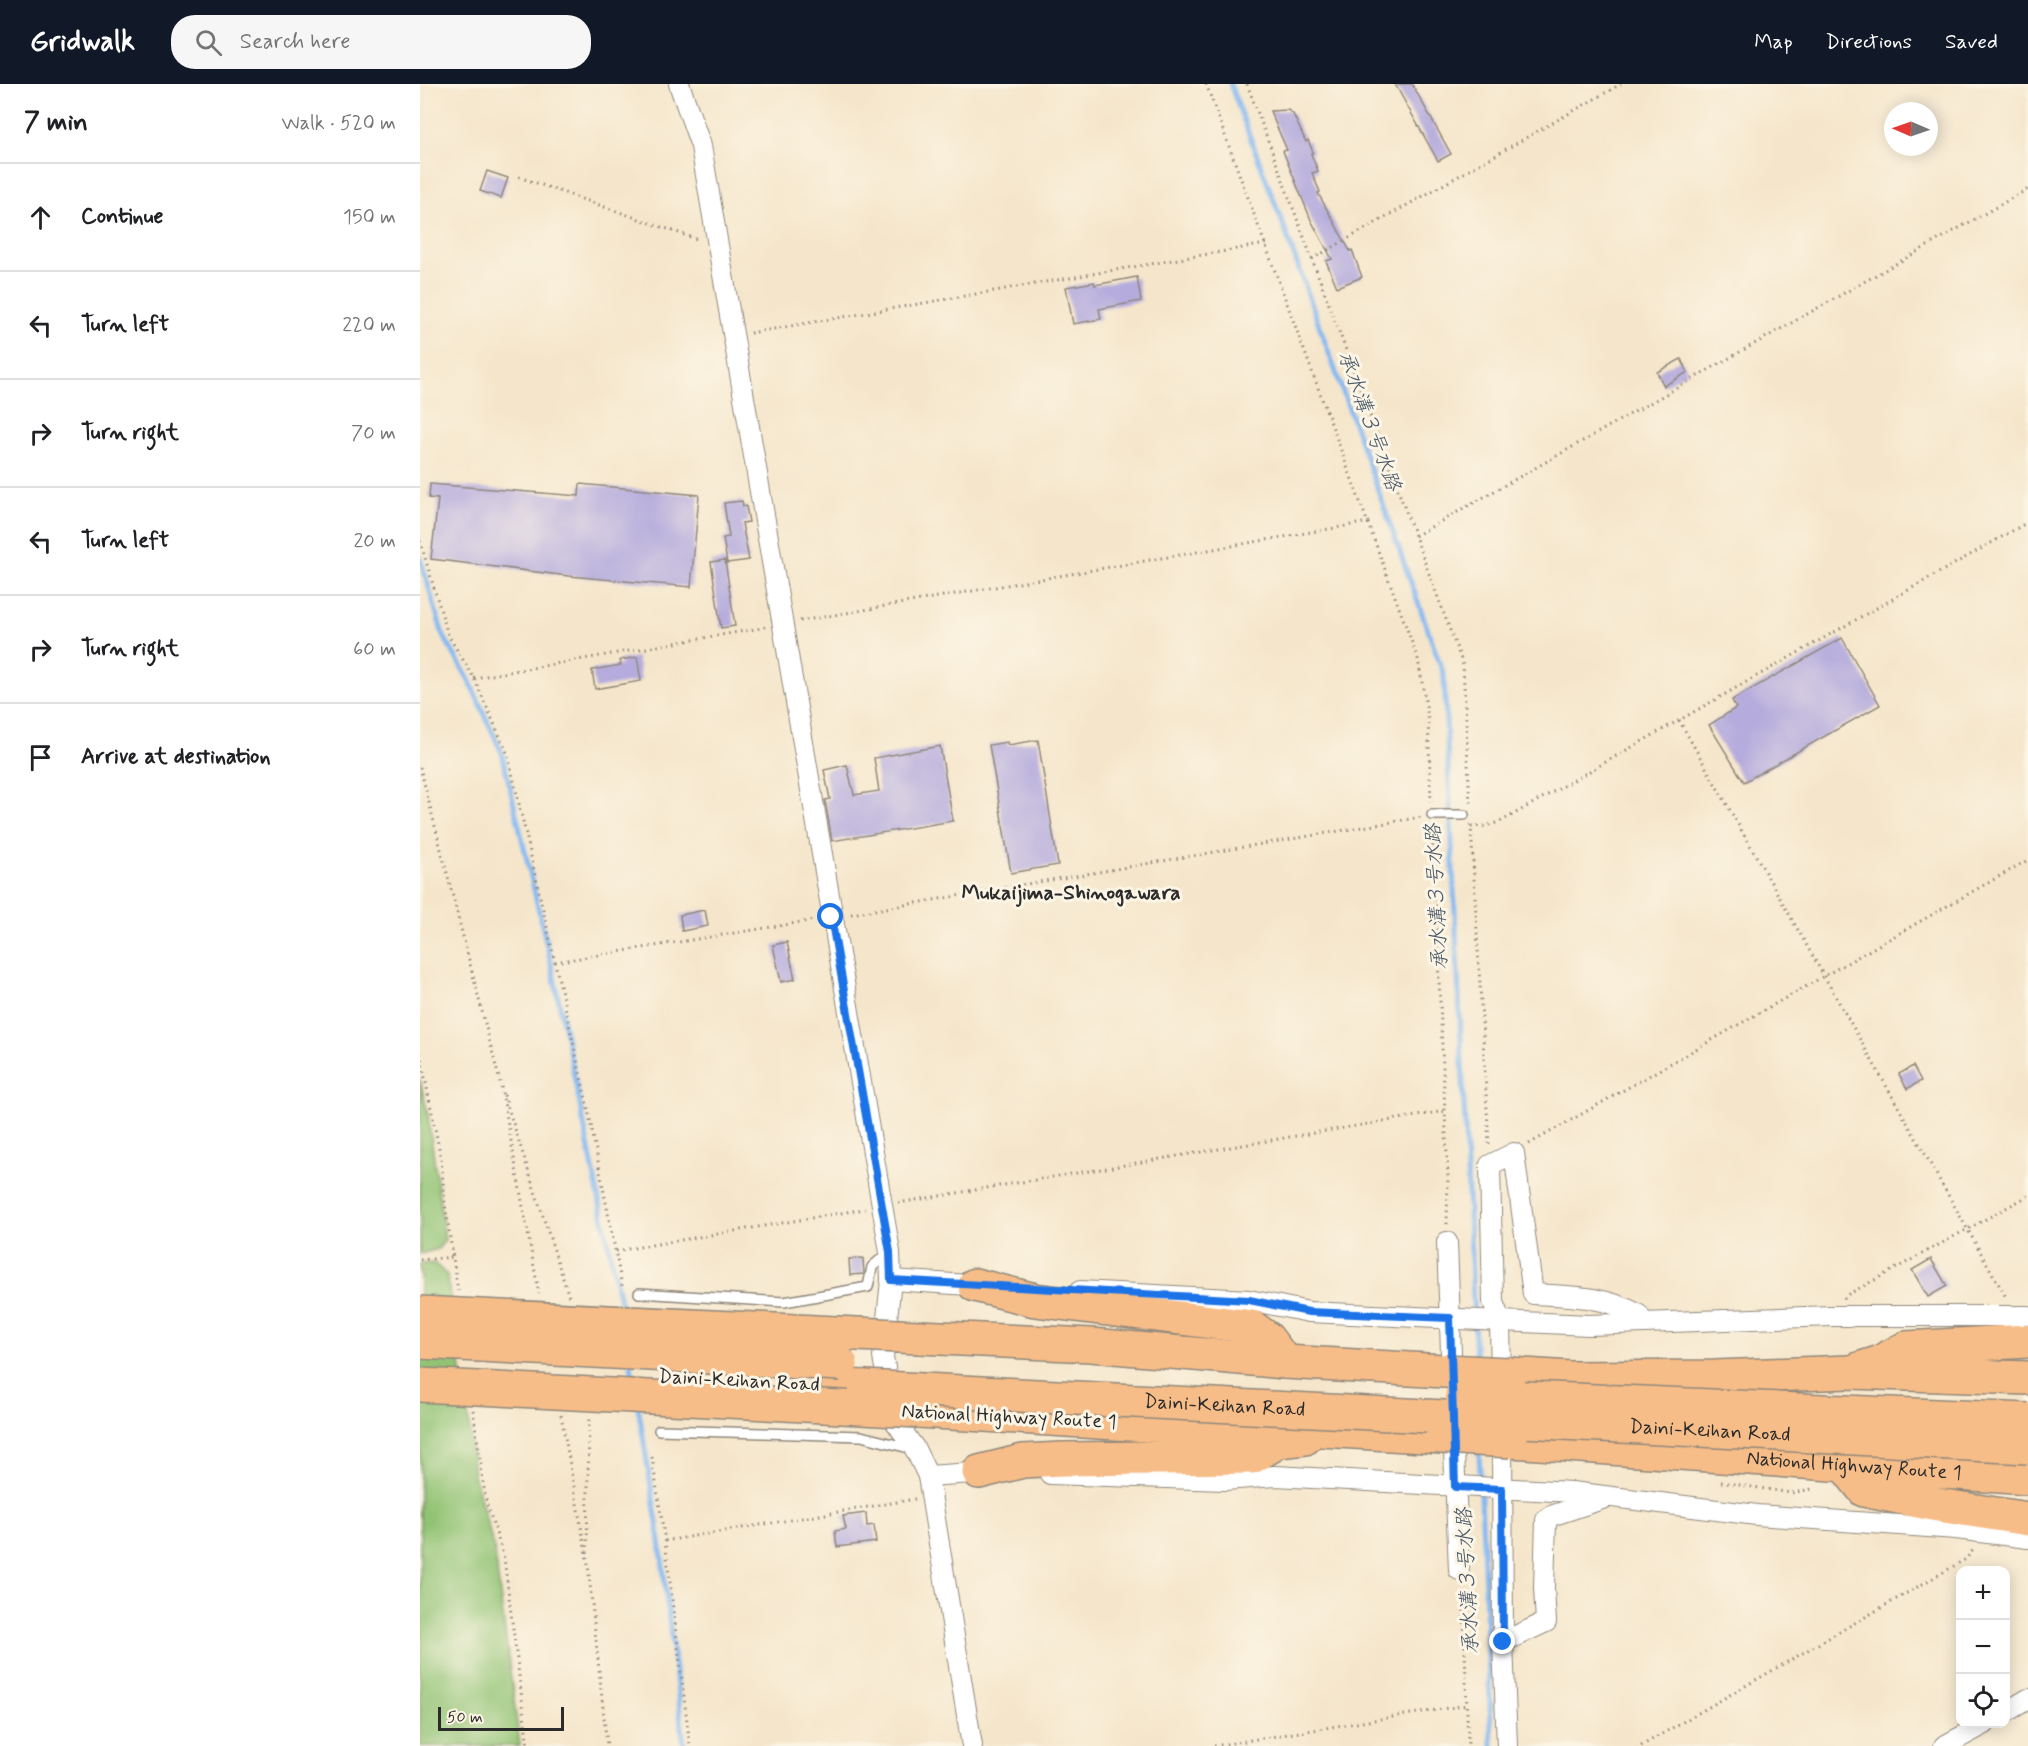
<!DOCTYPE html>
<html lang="en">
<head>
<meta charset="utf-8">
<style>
	:root { --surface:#fff; --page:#f6f6f6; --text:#202124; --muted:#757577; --line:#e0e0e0; --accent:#111827 }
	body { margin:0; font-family:Mynerve,"Klee One",sans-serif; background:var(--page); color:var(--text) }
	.controls { position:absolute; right:18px; bottom:18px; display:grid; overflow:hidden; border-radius:12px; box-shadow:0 3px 15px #0003 }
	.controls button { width:54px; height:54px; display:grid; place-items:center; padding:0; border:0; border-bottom:2px solid var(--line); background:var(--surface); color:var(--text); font:30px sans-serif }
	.compass { position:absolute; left:1464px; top:18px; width:54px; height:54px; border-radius:50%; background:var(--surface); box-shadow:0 3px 15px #0003; rotate:272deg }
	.scale { position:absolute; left:18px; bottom:15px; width:126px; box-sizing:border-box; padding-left:6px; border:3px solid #2b2b2b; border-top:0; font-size:16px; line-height:21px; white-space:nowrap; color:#2b2b2b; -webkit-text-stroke:4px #fcf5e5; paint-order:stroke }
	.stop { position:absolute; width:18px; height:18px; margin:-14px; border:4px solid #1a73e8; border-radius:50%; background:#fff }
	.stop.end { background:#1a73e8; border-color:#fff; box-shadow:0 2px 6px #0008 }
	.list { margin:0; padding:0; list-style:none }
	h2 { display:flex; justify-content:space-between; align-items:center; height:78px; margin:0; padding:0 24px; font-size:26px }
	h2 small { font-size:20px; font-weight:400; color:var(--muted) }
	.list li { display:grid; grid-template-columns:39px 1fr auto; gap:18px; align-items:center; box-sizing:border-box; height:108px; padding:0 24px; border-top:2px solid var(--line) }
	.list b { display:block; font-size:22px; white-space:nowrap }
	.list em { font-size:20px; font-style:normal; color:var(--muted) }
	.icon { flex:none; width:33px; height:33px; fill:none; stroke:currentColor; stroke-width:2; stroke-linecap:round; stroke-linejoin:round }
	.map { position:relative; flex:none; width:1608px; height:1662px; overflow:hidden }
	header { display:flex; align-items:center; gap:36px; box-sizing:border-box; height:84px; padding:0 30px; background:var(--accent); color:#fff }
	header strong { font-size:28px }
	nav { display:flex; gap:33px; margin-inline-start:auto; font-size:21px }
	.search { width:420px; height:54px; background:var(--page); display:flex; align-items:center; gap:15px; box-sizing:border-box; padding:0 21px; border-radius:24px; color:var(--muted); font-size:22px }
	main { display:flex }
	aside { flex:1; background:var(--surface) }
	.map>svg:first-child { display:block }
	.grass { fill:#91c373; stroke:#5e774f; stroke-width:1.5 }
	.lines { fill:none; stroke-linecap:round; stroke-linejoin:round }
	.stream { stroke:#82b8f1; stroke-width:5 }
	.building { fill:#b5acdd }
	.service-casing { stroke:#90887b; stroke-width:12 }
	.minor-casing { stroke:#90887b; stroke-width:22 }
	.trunk-casing { stroke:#90887b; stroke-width:36 }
	.motorway-casing { stroke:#90887b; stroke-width:36 }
	.path { stroke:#90887b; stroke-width:3; stroke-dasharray:1.5 4.5; stroke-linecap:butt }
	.service { stroke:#fff; stroke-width:9 }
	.minor { stroke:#fff; stroke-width:20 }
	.trunk { stroke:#f7bd88; stroke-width:33 }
	.motorway { stroke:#f7bd88; stroke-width:33 }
	.trunk-bridge-casing { stroke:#90887b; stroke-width:36; stroke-linecap:butt }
	.motorway-bridge-casing { stroke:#90887b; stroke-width:36; stroke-linecap:butt }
	.trunk-bridge { stroke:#f7bd88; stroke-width:33 }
	.motorway-bridge { stroke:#f7bd88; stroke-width:33 }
	.route { stroke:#1a73e8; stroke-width:8 }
	.labels { text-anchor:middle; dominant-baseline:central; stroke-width:6; stroke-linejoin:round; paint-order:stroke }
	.street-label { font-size:20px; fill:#2b2b2b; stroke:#fcf5e5 }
	.water-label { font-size:21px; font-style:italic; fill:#455566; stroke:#fcf5e5 }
	.neighbourhood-label { font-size:21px; font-weight:bold; fill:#2b2b2b; stroke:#fcf5e5 }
</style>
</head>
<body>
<header>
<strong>Gridwalk</strong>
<div class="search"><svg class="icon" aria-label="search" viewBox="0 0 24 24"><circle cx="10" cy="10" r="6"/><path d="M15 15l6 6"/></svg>Search here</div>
<nav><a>Map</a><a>Directions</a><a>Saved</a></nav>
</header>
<main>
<aside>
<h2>7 min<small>Walk · 520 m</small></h2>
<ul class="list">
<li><svg class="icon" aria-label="ahead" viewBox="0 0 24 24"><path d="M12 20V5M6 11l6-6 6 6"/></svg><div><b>Continue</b></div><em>150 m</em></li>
<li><svg class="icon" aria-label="left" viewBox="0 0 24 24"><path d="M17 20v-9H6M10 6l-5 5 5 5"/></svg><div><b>Turn left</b></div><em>220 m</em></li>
<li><svg class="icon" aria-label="right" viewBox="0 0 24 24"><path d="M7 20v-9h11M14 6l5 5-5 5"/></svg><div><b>Turn right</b></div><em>70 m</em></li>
<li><svg class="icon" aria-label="left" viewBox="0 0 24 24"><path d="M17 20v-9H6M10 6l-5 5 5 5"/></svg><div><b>Turn left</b></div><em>20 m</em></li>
<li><svg class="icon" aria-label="right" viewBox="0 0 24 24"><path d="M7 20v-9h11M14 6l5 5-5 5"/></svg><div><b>Turn right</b></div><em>60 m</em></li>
<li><svg class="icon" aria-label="arrive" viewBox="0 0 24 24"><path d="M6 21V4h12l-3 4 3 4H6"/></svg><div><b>Arrive at destination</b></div></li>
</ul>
</aside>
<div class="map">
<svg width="1608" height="1662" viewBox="0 0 1608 1662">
	<rect width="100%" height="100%" fill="#fcf5e5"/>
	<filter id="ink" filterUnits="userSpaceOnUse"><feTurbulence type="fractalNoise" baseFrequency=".0167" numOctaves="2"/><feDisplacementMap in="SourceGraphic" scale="12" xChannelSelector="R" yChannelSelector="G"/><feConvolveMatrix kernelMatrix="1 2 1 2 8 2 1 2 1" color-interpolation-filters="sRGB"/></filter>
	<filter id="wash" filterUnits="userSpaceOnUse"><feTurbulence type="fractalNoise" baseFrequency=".008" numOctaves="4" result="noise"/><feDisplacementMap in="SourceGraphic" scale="24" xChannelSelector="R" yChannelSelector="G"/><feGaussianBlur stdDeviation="1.35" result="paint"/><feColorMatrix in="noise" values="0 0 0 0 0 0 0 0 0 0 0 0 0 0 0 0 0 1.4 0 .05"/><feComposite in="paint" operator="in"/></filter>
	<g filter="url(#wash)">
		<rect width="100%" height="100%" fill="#f5e6cb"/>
		<g class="grass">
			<polygon points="0,995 8,1030 25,1156 18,1165 0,1170"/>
			<polygon points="14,1179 27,1191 49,1339 54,1391 74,1464 100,1662 0,1662 0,1180"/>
		</g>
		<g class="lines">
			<g class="stream">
				<polyline points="810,0 864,143 1024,591 1056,1277"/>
				<polyline points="0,474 23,551 49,596 82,669 131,879 202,1227"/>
				<polyline points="211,1280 214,1301"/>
				<polyline points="218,1322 240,1457 264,1662"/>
				<polyline points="1059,1367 1072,1662"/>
			</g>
		</g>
		<g id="blocks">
			<g class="building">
				<polygon points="975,0 992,0 1031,70 1018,77"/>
				<polygon points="868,26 873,30 886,58 888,56 893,68 891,70 898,87 892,89 900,108 898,109 930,167 932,166 942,193 917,203 906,177 912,175 891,136 863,67 867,66 850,27"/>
				<polygon points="67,87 88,94 81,114 60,107"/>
				<polygon points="717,193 721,217 679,225 681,235 653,240 646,203 674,198 675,201"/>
				<polygon points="1261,275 1268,288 1244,302 1237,288"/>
				<polygon points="10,400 159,412 160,400 279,411 271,503 149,492 11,475 18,415 9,414"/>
				<polygon points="322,417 323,422 326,422 329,438 322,439 329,476 307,479 303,454 309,453 304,419"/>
				<polygon points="305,476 315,542 301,544 291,478"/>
				<polygon points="1422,554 1460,621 1324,698 1289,641 1316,624 1312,616"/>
				<polygon points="217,573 221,597 175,605 172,586 201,581 200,576"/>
				<polygon points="618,656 638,781 591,789 569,661 587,658 588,661"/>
				<polygon points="520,662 533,737 412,757 405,716 410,715 404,686 427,681 434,711 459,707 454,674"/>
				<polygon points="285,826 288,842 262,847 260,831"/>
				<polygon points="367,858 375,895 361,898 353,861"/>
				<polygon points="1493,982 1501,997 1487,1005 1479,990"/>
				<polygon points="443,1174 444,1190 430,1191 429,1175"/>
				<polygon points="1511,1175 1527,1202 1508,1213 1492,1186"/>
				<polygon points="446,1429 447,1442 454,1441 456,1458 417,1463 415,1447 426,1445 423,1432"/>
			</g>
		</g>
	</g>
	<g filter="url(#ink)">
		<use href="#blocks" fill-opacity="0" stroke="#90887b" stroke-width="1.5"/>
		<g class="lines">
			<defs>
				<g id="service">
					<polyline points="1012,731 1044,731"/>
					<polyline points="219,1209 364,1218 448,1203 452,1183 468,1169"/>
					<polyline points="239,1346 441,1352 493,1365"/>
				</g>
				<g id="minor">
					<polyline points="259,0 281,62 470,1168 471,1196 463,1273 475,1337 495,1365 508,1392 552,1662"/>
					<polyline points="1027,1158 1032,1296"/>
					<polyline points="471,1196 565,1202"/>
					<polyline points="660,1207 829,1216 889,1228 1169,1241 1412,1232 1608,1232"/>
					<path d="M1081,1299l-1,-63 -7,-18 -3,-137 24,-12 19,141c37,2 73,2 106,21l2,7"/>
					<polyline points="1033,1343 1039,1486"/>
					<polyline points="1082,1347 1083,1558 1087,1662"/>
					<polyline points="630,1390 805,1396 855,1392 1152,1408 1337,1431 1536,1445 1608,1454"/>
					<polyline points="508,1392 567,1388"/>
					<polyline points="1083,1558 1126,1538 1124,1504 1126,1436 1131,1432 1185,1414"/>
					<polyline points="1586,1628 1608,1615"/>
					<polyline points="1524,1662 1565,1640"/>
				</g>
				<g id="trunk">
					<polyline points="555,1201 615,1216 832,1243 847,1254 865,1278"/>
					<polyline points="499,1253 671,1261 865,1278 1025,1287"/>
					<polyline points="1439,1285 1458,1279 1486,1264 1608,1257"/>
					<polyline points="1089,1290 1151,1294 1295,1293 1429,1288 1608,1294"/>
					<polyline points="498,1327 727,1341 900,1346 1022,1353"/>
					<path id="s1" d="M1091,1357l517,37"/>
					<polyline points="1424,1381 1444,1406 1518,1421 1608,1435"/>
					<polyline points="559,1388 603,1377 642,1375 832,1373 859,1357 885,1354"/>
				</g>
				<polyline id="motorway" points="418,1302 445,1303"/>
			</defs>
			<use href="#service" class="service-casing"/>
			<use href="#minor" class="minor-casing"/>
			<use href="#trunk" class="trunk-casing"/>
			<use href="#motorway" class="motorway-casing"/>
			<g class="path">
				<polyline points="786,0 998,575 1008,633 1011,718"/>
				<polyline points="827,0 1043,581 1050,720"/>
				<polyline points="99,93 279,156"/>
				<polyline points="892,175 1201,0"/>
				<polyline points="330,249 846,160"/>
				<polyline points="995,452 1608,105"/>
				<polyline points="0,457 28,551 54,594 88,671 167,1020 202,1202"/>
				<polyline points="380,537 949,438"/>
				<polyline points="54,594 347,543"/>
				<polyline points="1259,636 1587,1215"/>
				<polyline points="0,683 81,1002 119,1210"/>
				<polyline points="1051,741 1069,1061"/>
				<polyline points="1012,743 1028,1093 1027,1141"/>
				<polyline points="1051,743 1065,742 1080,738 1608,438"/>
				<polyline points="431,830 1001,733"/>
				<polyline points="135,878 395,836"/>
				<polyline points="0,969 21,1074 25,1120 38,1207"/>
				<polyline points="84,1011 149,1213"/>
				<polyline points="1109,1060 1608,776"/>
				<polyline points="478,1119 1025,1027"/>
				<polyline points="196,1167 445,1125"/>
				<polyline points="0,1176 33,1173"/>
				<polyline points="1424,1215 1427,1211 1608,1112"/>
				<polyline points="53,1326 66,1417 84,1474 108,1662"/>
				<polyline points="141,1331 168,1481 187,1662"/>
				<polyline points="232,1373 245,1457 270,1662"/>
				<polyline points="1301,1398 1371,1409 1392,1405"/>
				<polyline points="245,1457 495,1415"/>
				<polyline points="167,1469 169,1334"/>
				<polyline points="1043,1502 1048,1662"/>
				<polyline points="794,1662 1047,1621"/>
				<polyline points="1221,1662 1546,1475 1554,1465"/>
			</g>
			<use href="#service" class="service"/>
			<use href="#minor" class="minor"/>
			<use href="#trunk" class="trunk"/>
			<use href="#motorway" class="motorway"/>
			<defs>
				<g id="trunk-bridge">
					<polyline points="0,1229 499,1253"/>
					<polyline points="1025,1287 1089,1290"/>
					<polyline points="0,1301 498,1327"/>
					<polyline points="1022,1353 1091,1357"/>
				</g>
				<g id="motorway-bridge">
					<polyline points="0,1258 421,1280"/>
					<path id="s2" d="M445,1303l1163,60"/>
					<polyline points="1042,1311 1608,1336"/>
				</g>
			</defs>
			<use href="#trunk-bridge" class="trunk-bridge-casing"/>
			<use href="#motorway-bridge" class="motorway-bridge-casing"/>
			<use href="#trunk-bridge" class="trunk-bridge"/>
			<use href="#motorway-bridge" class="motorway-bridge"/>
		</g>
	</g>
	<g class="lines" filter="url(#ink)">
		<polyline class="route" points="411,833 470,1168 471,1196 829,1216 889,1228 1030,1234 1035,1403 1082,1405 1083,1558"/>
	</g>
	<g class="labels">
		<g class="street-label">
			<text transform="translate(319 1297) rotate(3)">Daini-Keihan Road</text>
			<text stroke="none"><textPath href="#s2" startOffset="360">Daini-Keihan Road</textPath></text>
			<text transform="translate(589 1333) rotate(3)">National Highway Route 1</text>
			<text stroke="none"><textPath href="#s2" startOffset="846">Daini-Keihan Road</textPath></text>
			<text stroke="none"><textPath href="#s1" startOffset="344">National Highway Route 1</textPath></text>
		</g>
		<g class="water-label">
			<text transform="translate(949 337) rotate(70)">承水溝３号水路</text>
			<text transform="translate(1017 813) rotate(-93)">承水溝３号水路</text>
			<text transform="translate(1048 1497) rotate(-93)">承水溝３号水路</text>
		</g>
		<g class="neighbourhood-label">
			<text x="651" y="809">Mukaijima-Shinogawara</text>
		</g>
	</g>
</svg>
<div class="controls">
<button>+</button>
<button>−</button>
<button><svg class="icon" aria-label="locate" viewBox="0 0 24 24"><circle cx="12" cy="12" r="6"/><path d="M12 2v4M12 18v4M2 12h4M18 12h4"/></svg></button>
</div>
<svg class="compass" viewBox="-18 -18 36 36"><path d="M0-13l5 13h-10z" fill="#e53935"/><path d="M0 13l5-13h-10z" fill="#757577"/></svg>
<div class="scale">50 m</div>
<div class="stop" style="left:411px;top:833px"></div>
<div class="stop end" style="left:1083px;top:1558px"></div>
</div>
</main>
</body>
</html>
